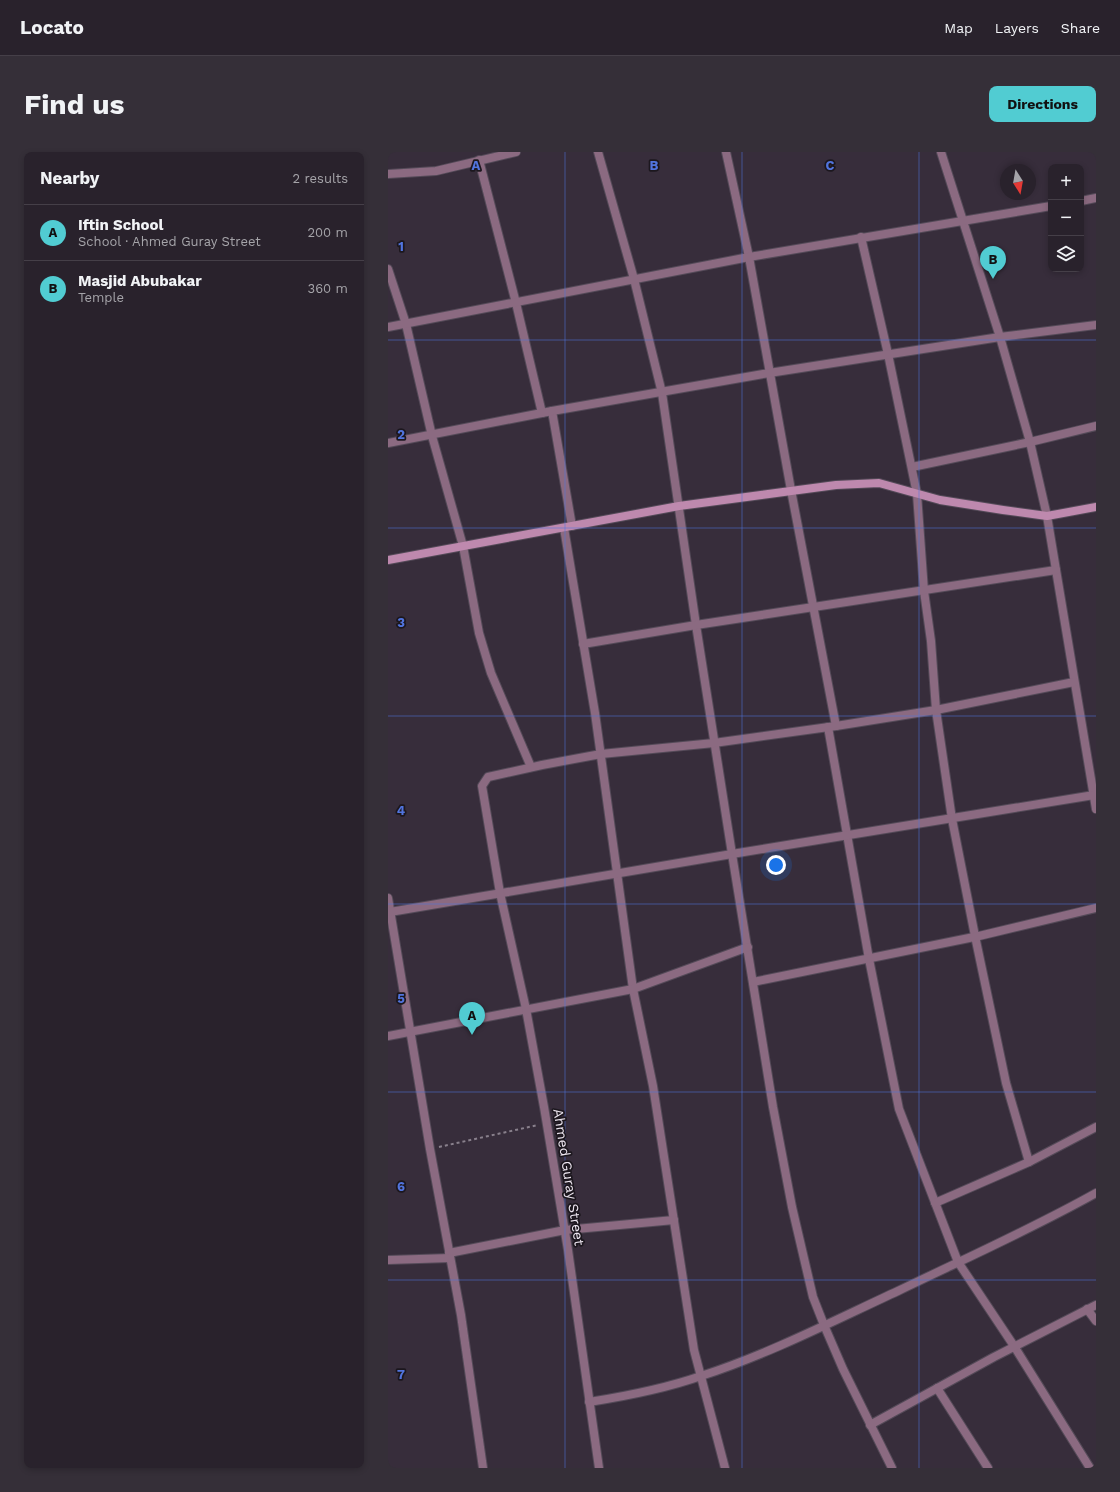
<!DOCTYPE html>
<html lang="en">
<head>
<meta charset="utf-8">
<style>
	:root { --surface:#29222c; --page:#352f38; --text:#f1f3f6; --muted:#a5a4a9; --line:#453f48; --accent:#51ccd2 }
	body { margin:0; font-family:"Work Sans",sans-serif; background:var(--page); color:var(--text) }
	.controls { position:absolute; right:12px; top:12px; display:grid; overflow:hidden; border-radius:8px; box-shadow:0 2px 6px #0003 }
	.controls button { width:36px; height:36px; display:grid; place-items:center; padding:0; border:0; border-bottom:1px solid var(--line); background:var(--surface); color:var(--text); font:20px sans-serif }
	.compass { position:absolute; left:612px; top:12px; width:36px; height:36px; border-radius:50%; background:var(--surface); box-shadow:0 2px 6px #0003; rotate:169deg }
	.you { position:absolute; left:388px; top:713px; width:14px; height:14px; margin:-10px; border:3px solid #fff; border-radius:50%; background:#1a73e8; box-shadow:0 0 0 6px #1a73e833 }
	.badge { display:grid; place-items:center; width:26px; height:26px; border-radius:50%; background:var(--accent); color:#111; font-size:13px; font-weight:700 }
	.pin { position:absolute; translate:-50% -33px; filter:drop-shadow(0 1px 2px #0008) }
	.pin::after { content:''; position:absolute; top:21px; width:14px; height:12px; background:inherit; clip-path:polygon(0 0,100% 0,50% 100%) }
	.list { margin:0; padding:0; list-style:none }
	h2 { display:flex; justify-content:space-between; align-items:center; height:52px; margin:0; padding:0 16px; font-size:17px }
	h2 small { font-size:13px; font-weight:400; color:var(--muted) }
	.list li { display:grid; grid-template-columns:26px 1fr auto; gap:12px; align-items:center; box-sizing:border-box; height:56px; padding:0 16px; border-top:1px solid var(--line) }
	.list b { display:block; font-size:15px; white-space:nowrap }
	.list p { margin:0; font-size:13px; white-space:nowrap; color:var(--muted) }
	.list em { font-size:13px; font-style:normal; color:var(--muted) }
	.icon { flex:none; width:22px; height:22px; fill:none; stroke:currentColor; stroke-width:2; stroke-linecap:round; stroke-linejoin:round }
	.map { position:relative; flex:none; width:708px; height:1316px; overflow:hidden; border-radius:8px }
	header { display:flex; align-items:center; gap:24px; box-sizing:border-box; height:56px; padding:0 20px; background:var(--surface); border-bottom:1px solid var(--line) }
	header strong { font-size:19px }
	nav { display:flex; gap:22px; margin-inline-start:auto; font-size:14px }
	.intro { display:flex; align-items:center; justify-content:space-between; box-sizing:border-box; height:96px; padding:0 24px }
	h1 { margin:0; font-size:28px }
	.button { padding:10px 18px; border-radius:8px; background:var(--accent); color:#111; font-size:14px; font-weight:700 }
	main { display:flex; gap:24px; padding:0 24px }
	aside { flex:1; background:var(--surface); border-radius:8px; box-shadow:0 2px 6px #0003 }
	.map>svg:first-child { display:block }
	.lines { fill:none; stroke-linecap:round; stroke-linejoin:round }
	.street-casing { stroke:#544a58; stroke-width:10 }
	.secondary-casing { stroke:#544a58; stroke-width:10 }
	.path { stroke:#89808c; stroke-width:2; stroke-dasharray:3 3; stroke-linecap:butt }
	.street { stroke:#8b6a81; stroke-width:8 }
	.secondary { stroke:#be89ae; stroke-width:8 }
	.grid { fill:none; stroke:#5174de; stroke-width:1; stroke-opacity:0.55 }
	.labels { text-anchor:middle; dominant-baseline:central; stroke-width:3.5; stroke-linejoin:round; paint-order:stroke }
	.street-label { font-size:14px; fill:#ece5ef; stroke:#1c171e }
	.grid-label { font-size:13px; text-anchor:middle; font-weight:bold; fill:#5174de; stroke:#1c171e; stroke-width:3.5; stroke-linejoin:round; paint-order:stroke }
</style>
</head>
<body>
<header>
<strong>Locato</strong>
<nav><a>Map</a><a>Layers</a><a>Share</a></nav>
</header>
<div class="intro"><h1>Find us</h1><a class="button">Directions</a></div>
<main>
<aside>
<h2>Nearby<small>2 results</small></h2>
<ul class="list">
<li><span class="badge">A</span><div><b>Iftin School</b><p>School · Ahmed Guray Street</p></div><em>200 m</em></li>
<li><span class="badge">B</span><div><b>Masjid Abubakar</b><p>Temple</p></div><em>360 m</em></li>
</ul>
</aside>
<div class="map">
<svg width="708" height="1316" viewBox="0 0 708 1316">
	<rect width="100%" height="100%" fill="#372d3b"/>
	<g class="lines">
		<defs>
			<g id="street">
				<polyline points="210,0 246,127 274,241 308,473 344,702 385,955 404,1055 425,1145 436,1173 455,1217 504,1316"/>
				<polyline points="338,0 361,105 403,338 448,574"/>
				<polyline points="553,0 612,185 642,290 659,364 708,657"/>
				<polyline points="91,8 128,151 154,261"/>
				<polyline points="0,22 48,19 128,0"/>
				<polyline points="693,49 708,46"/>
				<polyline points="473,85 500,202 529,342 536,439 543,489 548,558 564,667 587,784 618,931 641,1010"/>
				<polyline points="0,117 18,172 44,284 75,394 91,481 103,521 143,615"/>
				<polyline points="0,175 361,105 663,54"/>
				<polyline points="164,259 184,374"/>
				<polyline points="0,291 164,259 381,221 612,185 708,173"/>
				<polyline points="524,315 642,290 708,274"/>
				<polyline points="176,376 207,561 245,837 265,934 306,1198 337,1316"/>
				<polyline points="195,492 308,473 668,418"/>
				<polyline points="440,575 481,807 511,957 570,1110 626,1194 702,1316"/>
				<polyline points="0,746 42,997 73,1163 95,1316"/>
				<polyline points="2,760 344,702 706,643"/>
				<polyline points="365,830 591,784 708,756"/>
				<polyline points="0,884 245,837 360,795"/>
				<polyline points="547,1051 641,1010 708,975"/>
				<polyline points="61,1101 177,1078 286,1068"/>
				<polyline points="0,1108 62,1106"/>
				<polyline points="699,1157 708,1169"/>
				<polyline points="549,1236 600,1316"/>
				<path d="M201,1250c38,-6 75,-13 112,-26 68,-22 132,-55 197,-85 66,-32 134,-62 198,-98"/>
				<polyline points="482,1273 606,1205 708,1153"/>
				<polyline points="211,1316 180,1098 156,955 138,857 112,741 94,634 100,625 154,613 213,602 326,591 448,574 548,558 686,530"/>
			</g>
			<polyline id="secondary" points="0,408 291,354 448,333 491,331 552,348 615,358 659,364 708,355"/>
		</defs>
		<use href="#street" class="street-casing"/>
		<use href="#secondary" class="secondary-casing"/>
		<polyline class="path" points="51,995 150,973"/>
		<use href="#street" class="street"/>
		<use href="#secondary" class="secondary"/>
	</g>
	<path class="grid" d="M177,0v1316M354,0v1316M531,0v1316M0,188h708M0,376h708M0,564h708M0,752h708M0,940h708M0,1128h708"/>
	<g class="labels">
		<g class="street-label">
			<text transform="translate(181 1025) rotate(81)">Ahmed Guray Street</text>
		</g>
	</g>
	<g class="grid-label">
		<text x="88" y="18">A</text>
		<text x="266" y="18">B</text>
		<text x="442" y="18">C</text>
		<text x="13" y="99">1</text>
		<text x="13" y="287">2</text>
		<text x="13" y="475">3</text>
		<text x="13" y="663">4</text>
		<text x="13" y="851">5</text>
		<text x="13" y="1039">6</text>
		<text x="13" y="1227">7</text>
	</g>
</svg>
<div class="controls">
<button>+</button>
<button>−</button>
<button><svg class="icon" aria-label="layers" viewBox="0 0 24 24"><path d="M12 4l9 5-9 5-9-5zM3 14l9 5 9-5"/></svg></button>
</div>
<svg class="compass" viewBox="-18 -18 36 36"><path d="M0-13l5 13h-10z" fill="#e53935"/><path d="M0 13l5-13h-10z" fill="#a5a4a9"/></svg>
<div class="you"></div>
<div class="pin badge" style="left:84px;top:883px">A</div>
<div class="pin badge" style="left:605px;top:127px">B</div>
</div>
</main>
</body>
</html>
